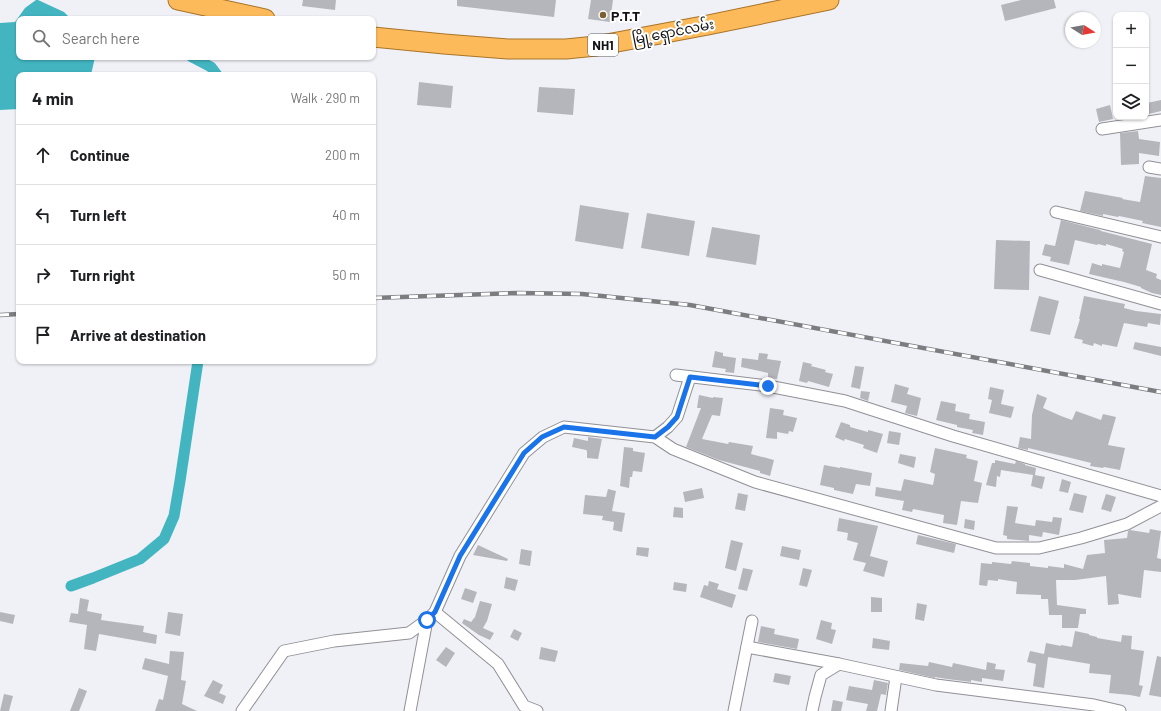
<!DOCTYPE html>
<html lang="en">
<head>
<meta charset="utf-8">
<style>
	:root { --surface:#fff; --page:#f2f2f2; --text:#202124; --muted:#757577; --line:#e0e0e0 }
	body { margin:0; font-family:Barlow,"Noto Sans Myanmar",sans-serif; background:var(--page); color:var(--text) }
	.controls { position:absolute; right:12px; top:12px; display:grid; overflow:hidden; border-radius:8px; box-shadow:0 1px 3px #0004 }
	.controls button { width:36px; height:36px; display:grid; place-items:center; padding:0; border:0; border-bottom:1px solid var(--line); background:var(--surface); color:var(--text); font:20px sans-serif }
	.compass { position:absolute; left:1065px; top:12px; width:36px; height:36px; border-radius:50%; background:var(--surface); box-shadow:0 1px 3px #0004; rotate:101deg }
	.stop { position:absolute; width:12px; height:12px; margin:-9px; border:3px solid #1a73e8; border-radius:50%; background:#fff }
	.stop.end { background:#1a73e8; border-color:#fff; box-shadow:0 1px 4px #0008 }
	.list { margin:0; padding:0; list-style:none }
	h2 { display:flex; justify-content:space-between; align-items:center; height:52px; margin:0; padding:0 16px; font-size:17px }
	h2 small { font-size:13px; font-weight:400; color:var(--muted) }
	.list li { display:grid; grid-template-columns:26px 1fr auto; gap:12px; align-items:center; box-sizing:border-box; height:60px; padding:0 16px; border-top:1px solid var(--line) }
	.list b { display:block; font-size:15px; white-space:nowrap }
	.list em { font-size:13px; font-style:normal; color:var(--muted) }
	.icon { flex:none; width:22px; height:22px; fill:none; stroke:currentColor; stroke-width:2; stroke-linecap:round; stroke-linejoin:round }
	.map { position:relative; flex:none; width:1161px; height:711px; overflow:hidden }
	.search { position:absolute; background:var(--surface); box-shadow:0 1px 3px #0004; left:16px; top:16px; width:360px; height:44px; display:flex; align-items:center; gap:10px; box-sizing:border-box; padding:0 14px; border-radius:8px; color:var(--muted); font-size:15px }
	.panel { position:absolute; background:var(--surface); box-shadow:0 1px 3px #0004; left:16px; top:72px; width:360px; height:292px; border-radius:8px }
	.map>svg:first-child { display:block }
	.water { fill:#42b5c1 }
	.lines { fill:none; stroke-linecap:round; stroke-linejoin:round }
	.canal { stroke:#42b5c1; stroke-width:11 }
	.building { fill:#b5b6bc }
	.minor-casing { stroke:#909096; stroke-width:13 }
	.trunk-casing { stroke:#aa7428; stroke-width:21 }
	.minor { stroke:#fff; stroke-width:11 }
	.trunk { stroke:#fcba5b; stroke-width:19 }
	.rail-casing { stroke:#7c7d81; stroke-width:4.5 }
	.rail { stroke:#fff; stroke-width:3; stroke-dasharray:9; stroke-linecap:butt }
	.route { stroke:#1a73e8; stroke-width:5 }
	.poi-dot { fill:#7b5f32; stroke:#fff; stroke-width:1.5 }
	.labels { text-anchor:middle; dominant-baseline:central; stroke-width:4; stroke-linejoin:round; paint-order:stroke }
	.shield { fill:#fff; stroke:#5a5a5b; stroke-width:1 }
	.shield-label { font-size:13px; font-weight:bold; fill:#131315 }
	.poi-label { font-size:14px; font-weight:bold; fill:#131315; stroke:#fff; text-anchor:start }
	.street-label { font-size:14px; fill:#131315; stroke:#fff }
</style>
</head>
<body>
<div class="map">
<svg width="1161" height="711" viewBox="0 0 1161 711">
	<rect width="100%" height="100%" fill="#f0f1f7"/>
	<polygon class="water" points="36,0 38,0 64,12 71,19 19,19 19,57 95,57 91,75 19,75 19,109 0,110 0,23 15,22 25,8"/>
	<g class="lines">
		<g class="canal">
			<polyline points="192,57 211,67 217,75"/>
			<polyline points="71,586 93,578 140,559 164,539 174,516 180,481 198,361"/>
		</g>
	</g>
	<g class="building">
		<polygon points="303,0 336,0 335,10 302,6"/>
		<polygon points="457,0 556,0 554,17 457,6"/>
		<polygon points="591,0 613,0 610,22 588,19"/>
		<polygon points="1021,0 1054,0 1056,8 1005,21 1001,5"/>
		<polygon points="419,82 453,86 451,108 417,105"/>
		<polygon points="539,87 575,89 573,115 537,112"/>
		<polygon points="1161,100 1161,111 1149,114 1147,103"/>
		<polygon points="1110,105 1113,119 1099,122 1096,109"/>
		<polygon points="1138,131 1139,139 1160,142 1159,156 1139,153 1139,164 1121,165 1120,133"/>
		<polygon points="1145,176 1161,178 1161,227 1142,223 1143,221 1119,216 1118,217 1103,214 1103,216 1080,211 1085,191 1123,198 1122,199 1140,202"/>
		<polygon points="580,205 629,213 623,249 575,241"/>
		<polygon points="647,213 695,221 689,256 641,248"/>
		<polygon points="1061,220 1100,230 1101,231 1152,244 1146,270 1157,274 1156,278 1161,280 1161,295 1152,293 1141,288 1141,287 1124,282 1089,274 1092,263 1102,266 1102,264 1120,268 1124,252 1122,251 1123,249 1106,244 1106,246 1098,244 1097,245 1075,240 1069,265 1050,261 1051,257 1042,255 1045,244 1055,246"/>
		<polygon points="712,227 760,235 756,265 706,257"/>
		<polygon points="996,240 1030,241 1029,290 994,289"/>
		<polygon points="1039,296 1059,301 1050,335 1030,331"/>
		<polygon points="1084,296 1125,304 1124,308 1136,311 1161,314 1160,325 1148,323 1147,327 1124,323 1117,347 1102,344 1102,346 1094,343 1093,346 1082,343 1083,340 1074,338 1080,319 1079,319"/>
		<polygon points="1135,342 1161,347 1161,356 1133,349"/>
		<polygon points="715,351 723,353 723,356 736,358 734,373 725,372 726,369 712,367"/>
		<polygon points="759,353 768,354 767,359 781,361 777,379 768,378 768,373 741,367 742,358 758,360"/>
		<polygon points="803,362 812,364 811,366 826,370 825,372 833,374 829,387 808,381 807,383 799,381"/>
		<polygon points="855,366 864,367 860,389 851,387"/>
		<polygon points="895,384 909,388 907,394 921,398 917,416 905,413 907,406 891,402"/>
		<polygon points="990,387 1004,390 1001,404 1014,407 1011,418 989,413 992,400 988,399"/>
		<polygon points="861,391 870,392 868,401 860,398"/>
		<polygon points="1037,394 1047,398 1043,408 1061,416 1072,420 1076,411 1101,420 1103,414 1116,417 1108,445 1125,448 1120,470 1104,467 1103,468 1090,466 1091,463 1067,457 1028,448 1028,450 1018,448 1020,437 1031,439 1032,415"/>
		<polygon points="699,395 713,398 713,397 723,398 720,416 712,415 702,439 728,444 729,442 753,446 751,454 774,460 770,476 760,473 760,471 719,460 686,447 701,408 697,408"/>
		<polygon points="941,401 956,404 955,411 970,414 969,419 985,422 983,435 972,433 973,430 957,427 957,425 936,420"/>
		<polygon points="770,408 784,410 783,415 797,418 793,432 789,431 788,434 777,432 777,439 766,438"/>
		<polygon points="841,422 850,425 850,427 868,432 868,430 883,434 877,453 863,448 864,445 845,439 844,441 835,437"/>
		<polygon points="889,431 901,433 899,445 887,443"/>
		<polygon points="588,437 602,439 598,459 587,458 587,451 586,450 572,447 574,438 588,441"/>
		<polygon points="624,447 633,448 633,451 645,453 642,472 633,471 632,477 630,477 629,488 620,486"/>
		<polygon points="935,448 967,455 966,458 978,461 974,481 982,483 978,503 961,501 957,525 943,523 944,515 913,509 912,512 902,510 904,501 875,496 876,487 901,491 904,479 933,485 935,474 930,472"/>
		<polygon points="900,454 916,457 914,468 898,463"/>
		<polygon points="995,460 1015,464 1016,461 1025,464 1025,465 1036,468 1035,475 1045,477 1042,489 1031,486 1033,475 1001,470 1000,477 997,476 996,487 986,485 992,463 995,463"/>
		<polygon points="824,465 840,468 840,467 872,473 870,486 856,484 853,494 834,490 834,488 820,485"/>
		<polygon points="1062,479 1071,482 1068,493 1059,491"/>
		<polygon points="702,488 704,498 685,502 683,492"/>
		<polygon points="608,489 616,491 612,511 625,513 622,532 613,530 614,522 602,520 603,516 583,514 585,495 606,497"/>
		<polygon points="738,493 748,495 745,511 735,509"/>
		<polygon points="1074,493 1087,496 1083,513 1069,510"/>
		<polygon points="1106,494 1116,497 1111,512 1101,509"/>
		<polygon points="1007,506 1018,507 1015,523 1035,526 1036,520 1052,522 1053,517 1062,518 1059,535 1043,532 1042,537 1029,535 1029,541 1007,539 1007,536 1003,535"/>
		<polygon points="674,507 683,508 683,518 673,517"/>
		<polygon points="839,518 878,526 870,556 888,561 884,577 863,571 866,563 853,560 858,543 847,540 848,533 837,531"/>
		<polygon points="965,519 975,521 974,530 964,528"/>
		<polygon points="1150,529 1161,531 1157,558 1161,559 1161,572 1144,570 1141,598 1118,594 1119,604 1108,605 1106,576 1075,580 1056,580 1057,605 1086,609 1086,614 1080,614 1078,628 1062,628 1062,615 1049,615 1048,599 1041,599 1041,595 1016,594 1017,582 998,579 998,581 988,580 987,586 979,585 981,563 992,564 992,562 1011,564 1012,561 1030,563 1030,566 1048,568 1048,566 1064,568 1064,564 1083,569 1087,555 1105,553 1104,540 1127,538 1128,531 1130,530 1149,533"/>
		<polygon points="918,535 956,544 954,553 916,544"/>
		<polygon points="731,540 743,543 736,571 725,568"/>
		<polygon points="478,545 508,559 507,561 473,555"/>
		<polygon points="782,546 801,550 799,560 780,556"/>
		<polygon points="637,547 649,548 648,557 636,555"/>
		<polygon points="521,549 532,551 530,566 519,564"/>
		<polygon points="743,568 753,570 747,591 738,589"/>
		<polygon points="803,568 812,570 807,587 799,585"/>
		<polygon points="506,577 518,580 515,591 504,588"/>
		<polygon points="709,581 719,584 717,589 736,595 732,608 700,597 704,585 708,586"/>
		<polygon points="674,582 687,584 686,592 673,590"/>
		<polygon points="465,588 477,592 473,603 461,599"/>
		<polygon points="871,597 882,598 882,612 871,612"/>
		<polygon points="80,598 89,600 87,611 102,614 101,620 144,626 143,632 157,635 156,644 99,634 96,651 84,649 87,625 69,622 71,613 78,614"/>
		<polygon points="480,601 492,604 487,621 483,628 494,633 490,640 479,635 462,623 464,619 471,622 475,617"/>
		<polygon points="917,603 927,605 924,621 915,619"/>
		<polygon points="0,612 15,615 13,624 0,621"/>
		<polygon points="168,612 183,614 180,636 165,633"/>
		<polygon points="821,620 832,623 831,629 836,630 832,644 816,639"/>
		<polygon points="761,626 775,629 774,634 799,639 797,649 758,642"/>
		<polygon points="514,629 522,633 518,641 510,637"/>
		<polygon points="1075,631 1089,634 1089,635 1097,637 1097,638 1121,642 1122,635 1132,636 1131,649 1144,651 1139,685 1143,686 1140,697 1130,695 1109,693 1111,675 1089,673 1090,664 1048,657 1044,688 1033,686 1036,664 1027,662 1030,651 1044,654 1046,643 1061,646 1061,645 1072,647"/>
		<polygon points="873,638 890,641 889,650 872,648"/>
		<polygon points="446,647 455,653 446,667 436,660"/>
		<polygon points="541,647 558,651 555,662 539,659"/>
		<polygon points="170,651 184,652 181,680 186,681 182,704 197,711 155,711 159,699 163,700 168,676 142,669 145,658 169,664"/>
		<polygon points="1157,656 1161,657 1161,697 1149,695"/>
		<polygon points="929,662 952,667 953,663 986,670 987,662 996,664 995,669 1005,670 1003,681 982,678 982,682 971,680 971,682 947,679 935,677 935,678 899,670 900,663 928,666"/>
		<polygon points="775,673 791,676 789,685 773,682"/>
		<polygon points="213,680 223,685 219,693 226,696 223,704 204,696"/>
		<polygon points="874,680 888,683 886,695 881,694 877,711 866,711 868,704 846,700 849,686 872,690"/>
		<polygon points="79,688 87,691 79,711 70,711"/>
		<polygon points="4,694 13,696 9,711 0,711"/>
		<polygon points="833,700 843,702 841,711 831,711"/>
	</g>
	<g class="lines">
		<defs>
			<g id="minor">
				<polyline points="1102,129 1161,120"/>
				<polyline points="1149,167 1161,169"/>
				<polyline points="1056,212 1161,237"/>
				<polyline points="1040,270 1161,304"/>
				<polyline points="676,375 768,386 845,401 953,436 1161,496"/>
				<polyline points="655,437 668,427 677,417 690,377"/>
				<polyline points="435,612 498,664 524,706 537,711"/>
				<polyline points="747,647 839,664 936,685 1094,705 1120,711"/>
				<polyline points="242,711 284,651 334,641 409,633 427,620 435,612 460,556 524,453 543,437 564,427 655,437 673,449 755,482 996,548 1039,548 1081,538 1127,524 1161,506"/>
				<polyline points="410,711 427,620"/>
				<polyline points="734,711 752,621"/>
				<polyline points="812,711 815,697 821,675 839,664"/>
				<polyline points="891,711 896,677"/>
			</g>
			<g id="trunk">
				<polyline points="178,0 265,19"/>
				<polyline points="373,37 444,44 508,49 566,49 596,46 708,25 829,0"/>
			</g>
		</defs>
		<use href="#minor" class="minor-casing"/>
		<use href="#trunk" class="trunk-casing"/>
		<use href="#minor" class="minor"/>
		<use href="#trunk" class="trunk"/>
		<defs>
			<g id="rail">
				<polyline points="373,298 518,293 582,294 690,305 1161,392"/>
				<polyline points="0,315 19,314"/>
			</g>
		</defs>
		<use href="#rail" class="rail-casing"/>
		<use href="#rail" class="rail"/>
	</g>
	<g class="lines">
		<polyline class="route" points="427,620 435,612 460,556 524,453 542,437 564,427 655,437 668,427 677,417 690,377 768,386"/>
	</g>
	<circle class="poi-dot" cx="603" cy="15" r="4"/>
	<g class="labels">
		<rect class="shield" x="588" y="34" width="30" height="22" rx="3"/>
		<g class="shield-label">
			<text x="603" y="45">NH1</text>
		</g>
		<g class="poi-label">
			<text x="611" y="15">P.T.T</text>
		</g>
		<g class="street-label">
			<text transform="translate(673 31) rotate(-11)">မြို့ရှောင်လမ်း</text>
		</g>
	</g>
</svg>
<div class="controls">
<button>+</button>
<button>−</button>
<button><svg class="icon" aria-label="layers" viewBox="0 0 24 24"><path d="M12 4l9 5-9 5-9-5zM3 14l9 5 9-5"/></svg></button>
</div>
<svg class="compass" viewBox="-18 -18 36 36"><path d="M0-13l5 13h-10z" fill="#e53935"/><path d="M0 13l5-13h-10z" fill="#757577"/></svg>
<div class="stop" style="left:427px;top:620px"></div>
<div class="stop end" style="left:768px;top:386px"></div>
<div class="search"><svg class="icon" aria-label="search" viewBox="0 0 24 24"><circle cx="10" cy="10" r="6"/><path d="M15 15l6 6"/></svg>Search here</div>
<section class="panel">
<h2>4 min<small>Walk · 290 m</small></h2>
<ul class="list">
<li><svg class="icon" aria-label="ahead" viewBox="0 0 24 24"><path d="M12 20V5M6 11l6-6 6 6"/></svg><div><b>Continue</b></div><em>200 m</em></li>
<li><svg class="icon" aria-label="left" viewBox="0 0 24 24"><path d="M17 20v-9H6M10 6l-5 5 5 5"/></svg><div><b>Turn left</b></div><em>40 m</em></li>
<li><svg class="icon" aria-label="right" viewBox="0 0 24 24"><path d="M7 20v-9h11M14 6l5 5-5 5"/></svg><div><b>Turn right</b></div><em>50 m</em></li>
<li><svg class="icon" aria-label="arrive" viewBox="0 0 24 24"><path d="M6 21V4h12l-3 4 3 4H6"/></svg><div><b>Arrive at destination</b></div></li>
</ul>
</section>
</div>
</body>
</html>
